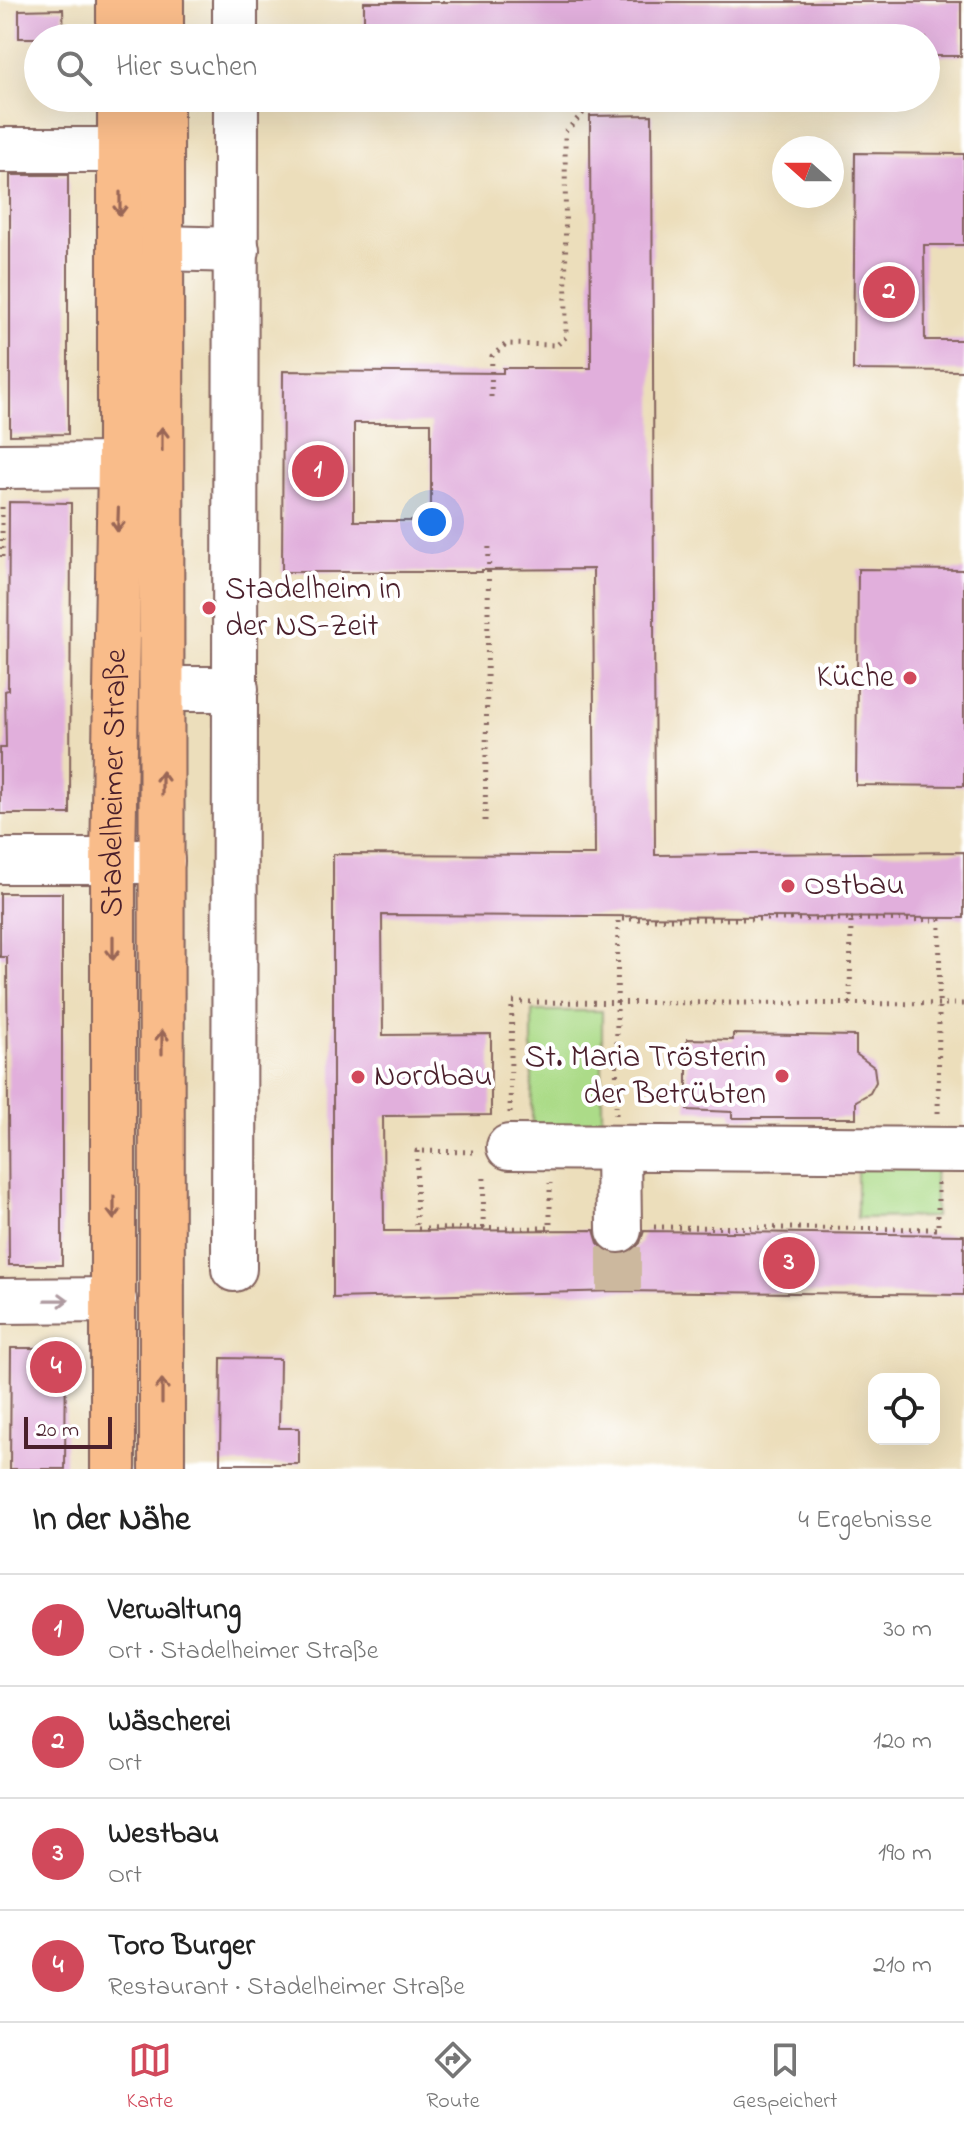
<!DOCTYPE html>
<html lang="de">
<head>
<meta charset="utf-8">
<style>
	:root { --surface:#fff; --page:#f2f2f2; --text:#222; --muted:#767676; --line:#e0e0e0; --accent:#d1495b }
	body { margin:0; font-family:"Indie Flower",sans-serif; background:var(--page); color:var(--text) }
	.controls { position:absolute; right:24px; bottom:24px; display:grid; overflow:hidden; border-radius:16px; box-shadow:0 8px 32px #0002 }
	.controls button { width:72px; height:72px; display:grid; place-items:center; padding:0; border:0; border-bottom:2px solid var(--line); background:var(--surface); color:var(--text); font:40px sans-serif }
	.compass { position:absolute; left:772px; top:136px; width:72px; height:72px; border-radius:50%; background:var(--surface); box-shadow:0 8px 32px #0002; rotate:291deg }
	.scale { position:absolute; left:24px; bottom:20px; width:88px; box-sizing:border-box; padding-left:8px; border:4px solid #4a1f2b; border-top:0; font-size:22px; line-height:28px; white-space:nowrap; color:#4a1f2b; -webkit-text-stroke:6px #fff; paint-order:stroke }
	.you { position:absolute; left:432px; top:522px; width:28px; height:28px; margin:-20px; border:6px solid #fff; border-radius:50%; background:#1a73e8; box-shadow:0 0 0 12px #1a73e833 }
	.badge { display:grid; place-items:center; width:52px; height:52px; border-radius:50%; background:var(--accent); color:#fff; font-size:26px; font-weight:700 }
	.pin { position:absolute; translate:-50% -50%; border:4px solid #fff; box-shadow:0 2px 8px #0006 }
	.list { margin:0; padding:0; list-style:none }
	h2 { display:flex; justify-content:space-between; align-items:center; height:104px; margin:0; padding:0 32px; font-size:34px }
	h2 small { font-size:26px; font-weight:400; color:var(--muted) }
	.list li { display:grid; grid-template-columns:52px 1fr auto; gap:24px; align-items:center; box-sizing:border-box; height:112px; padding:0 32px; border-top:2px solid var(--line) }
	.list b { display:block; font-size:30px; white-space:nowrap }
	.list p { margin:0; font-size:26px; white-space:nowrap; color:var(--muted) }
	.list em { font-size:26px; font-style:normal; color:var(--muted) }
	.icon { flex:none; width:44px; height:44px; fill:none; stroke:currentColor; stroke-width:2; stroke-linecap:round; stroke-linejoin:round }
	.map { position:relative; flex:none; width:964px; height:1469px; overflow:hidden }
	.search { position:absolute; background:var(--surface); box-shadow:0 8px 32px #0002; left:24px; right:24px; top:24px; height:88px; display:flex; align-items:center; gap:20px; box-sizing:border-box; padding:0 28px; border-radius:44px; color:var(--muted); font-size:30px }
	.sheet { height:552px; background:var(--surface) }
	nav { display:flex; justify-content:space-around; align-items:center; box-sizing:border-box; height:112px; border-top:2px solid var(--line); background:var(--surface); font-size:22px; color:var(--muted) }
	nav a { display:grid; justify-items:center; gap:4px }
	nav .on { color:var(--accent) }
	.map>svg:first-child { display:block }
	.green { fill:#acdb88; stroke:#7b7d5a; stroke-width:2 }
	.building { fill:#e1afdc; fill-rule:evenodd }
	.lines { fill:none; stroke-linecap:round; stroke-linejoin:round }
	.minor-tunnel { stroke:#ccb89e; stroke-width:44; stroke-dasharray:44 22; stroke-linecap:butt }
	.minor-casing { stroke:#83625d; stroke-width:48 }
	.major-casing { stroke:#83625d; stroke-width:48 }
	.path { stroke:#83625d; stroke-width:5; stroke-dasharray:2 6; stroke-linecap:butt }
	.minor { stroke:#fff; stroke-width:44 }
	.major { stroke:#f9bc8a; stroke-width:44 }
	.oneway { stroke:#996656 }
	.oneway2 { stroke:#ae9aa0 }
	.poi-dot { fill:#d1495b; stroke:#fff; stroke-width:3 }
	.labels { text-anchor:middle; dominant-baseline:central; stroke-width:8; stroke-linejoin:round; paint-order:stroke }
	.poi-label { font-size:32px; fill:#4a1f2b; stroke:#fff; text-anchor:start }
	.street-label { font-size:32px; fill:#4a1f2b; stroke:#fff }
</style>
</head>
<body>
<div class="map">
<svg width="964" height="1469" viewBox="0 0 964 1469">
	<rect width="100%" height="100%" fill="#fff"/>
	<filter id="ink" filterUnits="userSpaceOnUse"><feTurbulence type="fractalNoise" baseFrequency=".0125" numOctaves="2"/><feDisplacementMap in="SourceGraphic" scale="16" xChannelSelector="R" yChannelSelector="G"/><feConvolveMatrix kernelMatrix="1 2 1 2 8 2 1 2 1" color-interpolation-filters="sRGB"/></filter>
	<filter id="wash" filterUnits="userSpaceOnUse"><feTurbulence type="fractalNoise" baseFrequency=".006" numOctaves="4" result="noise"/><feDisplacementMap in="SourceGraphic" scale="32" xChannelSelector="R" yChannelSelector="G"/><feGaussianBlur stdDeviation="1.8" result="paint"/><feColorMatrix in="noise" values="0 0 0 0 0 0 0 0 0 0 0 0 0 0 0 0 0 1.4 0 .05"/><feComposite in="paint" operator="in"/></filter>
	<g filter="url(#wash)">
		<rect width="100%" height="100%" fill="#ecdebb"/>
		<g class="green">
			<rect x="532" y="1011" width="70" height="125"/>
			<polygon points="857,1164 935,1164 935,1217 857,1218"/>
		</g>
		<g id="blocks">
			<g class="building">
				<polygon points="364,2 961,2 961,56 926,56 926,38 364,38"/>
				<polygon points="63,9 64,38 19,38 19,10"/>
				<path d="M652,115l3,740 309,-3v66l-582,-3 1,120 108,-1v81l-108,1 1,115 210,-1 4,13 8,8 13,4 13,-4 8,-8 4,-12 320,4v60l-345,-4 -286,7v-444l262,1 -2,-286 -111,1v2h-200l1,-201 220,2v-5h88l-1,-252zM354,423h77v98h-77z"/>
				<polygon points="855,153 964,154 964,245 924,245 925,340 964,340 964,371 853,370"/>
				<polygon points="10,175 68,175 68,434 10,435"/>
				<polygon points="9,502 71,503 70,814 0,814 0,748 6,748 5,691 8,690"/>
				<polygon points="858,569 964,570 964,786 856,785"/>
				<polygon points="0,893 62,893 62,1265 9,1265 7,957 0,957"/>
				<polygon points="733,1034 856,1036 856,1054 874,1067 876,1082 870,1093 856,1101 856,1118 732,1118 732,1112 687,1110 687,1039 733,1040"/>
				<polygon points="11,1348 66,1348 65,1469 10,1469"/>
				<polygon points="221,1358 280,1359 279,1428 299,1428 299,1464 220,1464"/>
			</g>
		</g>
	</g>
	<g filter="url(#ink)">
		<use href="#blocks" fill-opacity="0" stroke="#83625d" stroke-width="2"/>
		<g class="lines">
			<polyline class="minor-tunnel" points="619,1291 619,1230"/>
			<defs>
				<g id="minor">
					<polyline points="235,0 235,38"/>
					<polyline points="0,150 120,150"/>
					<polyline points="161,248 237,250"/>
					<polyline points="0,466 120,465"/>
					<polyline points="162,689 236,689"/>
					<polyline points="0,861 162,861"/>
					<polyline points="509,1147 964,1150"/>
					<polyline points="618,1148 619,1230"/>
					<polyline points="234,1269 236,98"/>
					<polyline points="0,1301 114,1300"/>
				</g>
				<g id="major">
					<polyline points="119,0 119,38"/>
					<polyline points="161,0 161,38"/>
					<polyline points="161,98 162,1469"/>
					<path id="s1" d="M113,1469v-608l7,-396v-367"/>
				</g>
			</defs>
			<use href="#minor" class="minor-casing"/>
			<use href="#major" class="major-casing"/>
			<g class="path">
				<polyline points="491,397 492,356 506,344 557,345 566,337 565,132 597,98"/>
				<polyline points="2,557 2,502"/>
				<polyline points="485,821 489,541"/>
				<polyline points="851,919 940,920 938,1117"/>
				<polyline points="510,1113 512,1002 964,1004"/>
				<polyline points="616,1115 618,919 851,919 850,1004"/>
				<polyline points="473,1152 417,1151 416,1229 550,1228 550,1183"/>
				<polyline points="654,1227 938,1229 938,1183"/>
				<polyline points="483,1228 484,1173"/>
			</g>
			<use href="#minor" class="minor"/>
			<use href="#major" class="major"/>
		</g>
		<defs><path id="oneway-shaft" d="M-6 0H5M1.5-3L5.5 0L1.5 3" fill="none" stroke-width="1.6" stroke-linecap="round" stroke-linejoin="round" transform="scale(2)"/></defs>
		<g class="oneway">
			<use href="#oneway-shaft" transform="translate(120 204) rotate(90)"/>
			<use href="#oneway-shaft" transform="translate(162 439) rotate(-90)"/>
			<use href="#oneway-shaft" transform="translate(118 520) rotate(92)"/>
			<use href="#oneway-shaft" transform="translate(162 783) rotate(-90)"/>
			<use href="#oneway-shaft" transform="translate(113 948) rotate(90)"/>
			<use href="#oneway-shaft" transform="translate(162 1042) rotate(-90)"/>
			<use href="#oneway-shaft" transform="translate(114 1208) rotate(90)"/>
			<use href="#oneway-shaft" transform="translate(162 1391) rotate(-90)"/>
		</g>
		<use class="oneway2" href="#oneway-shaft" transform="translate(57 1300) rotate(-1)"/>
	</g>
	<g class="poi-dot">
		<circle cx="209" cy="608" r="8"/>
		<circle cx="910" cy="678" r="8"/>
		<circle cx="788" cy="886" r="8"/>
		<circle cx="782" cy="1076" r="8"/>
		<circle cx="358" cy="1077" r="8"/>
	</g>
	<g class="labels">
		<g class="poi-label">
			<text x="225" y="590">Stadelheim in<tspan x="225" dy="37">der NS-Zeit</tspan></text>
			<text x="894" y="678" text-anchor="end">Küche</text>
			<text x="804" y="886">Ostbau</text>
			<text x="766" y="1058" text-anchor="end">St. Maria Trösterin<tspan x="766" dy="37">der Betrübten</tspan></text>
			<text x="374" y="1077">Nordbau</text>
		</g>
		<g class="street-label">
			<text stroke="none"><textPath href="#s1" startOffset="686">Stadelheimer Straße</textPath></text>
		</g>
	</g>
</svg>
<div class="controls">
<button><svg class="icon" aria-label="locate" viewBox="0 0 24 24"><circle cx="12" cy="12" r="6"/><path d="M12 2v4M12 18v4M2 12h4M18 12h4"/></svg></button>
</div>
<svg class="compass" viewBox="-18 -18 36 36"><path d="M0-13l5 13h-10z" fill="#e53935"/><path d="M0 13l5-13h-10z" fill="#767676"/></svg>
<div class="scale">20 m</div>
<div class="you"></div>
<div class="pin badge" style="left:318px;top:471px">1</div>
<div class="pin badge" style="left:889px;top:292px">2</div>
<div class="pin badge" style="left:789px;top:1263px">3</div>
<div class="pin badge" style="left:56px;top:1367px">4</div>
<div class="search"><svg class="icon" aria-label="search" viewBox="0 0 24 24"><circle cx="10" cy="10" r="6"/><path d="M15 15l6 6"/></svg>Hier suchen</div>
</div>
<section class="sheet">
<h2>In der Nähe<small>4 Ergebnisse</small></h2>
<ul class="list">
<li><span class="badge">1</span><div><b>Verwaltung</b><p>Ort · Stadelheimer Straße</p></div><em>30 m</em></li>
<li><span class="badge">2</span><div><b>Wäscherei</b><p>Ort</p></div><em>120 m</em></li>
<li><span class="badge">3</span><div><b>Westbau</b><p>Ort</p></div><em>190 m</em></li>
<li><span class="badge">4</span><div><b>Toro Burger</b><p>Restaurant · Stadelheimer Straße</p></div><em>210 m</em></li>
</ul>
</section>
<nav>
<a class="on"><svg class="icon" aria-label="map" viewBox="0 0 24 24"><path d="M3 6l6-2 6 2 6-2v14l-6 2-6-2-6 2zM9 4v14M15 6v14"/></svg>Karte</a>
<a><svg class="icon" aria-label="directions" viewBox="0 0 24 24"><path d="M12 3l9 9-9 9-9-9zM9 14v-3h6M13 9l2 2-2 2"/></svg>Route</a>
<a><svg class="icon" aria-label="saved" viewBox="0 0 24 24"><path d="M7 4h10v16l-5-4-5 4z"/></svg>Gespeichert</a>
</nav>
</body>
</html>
